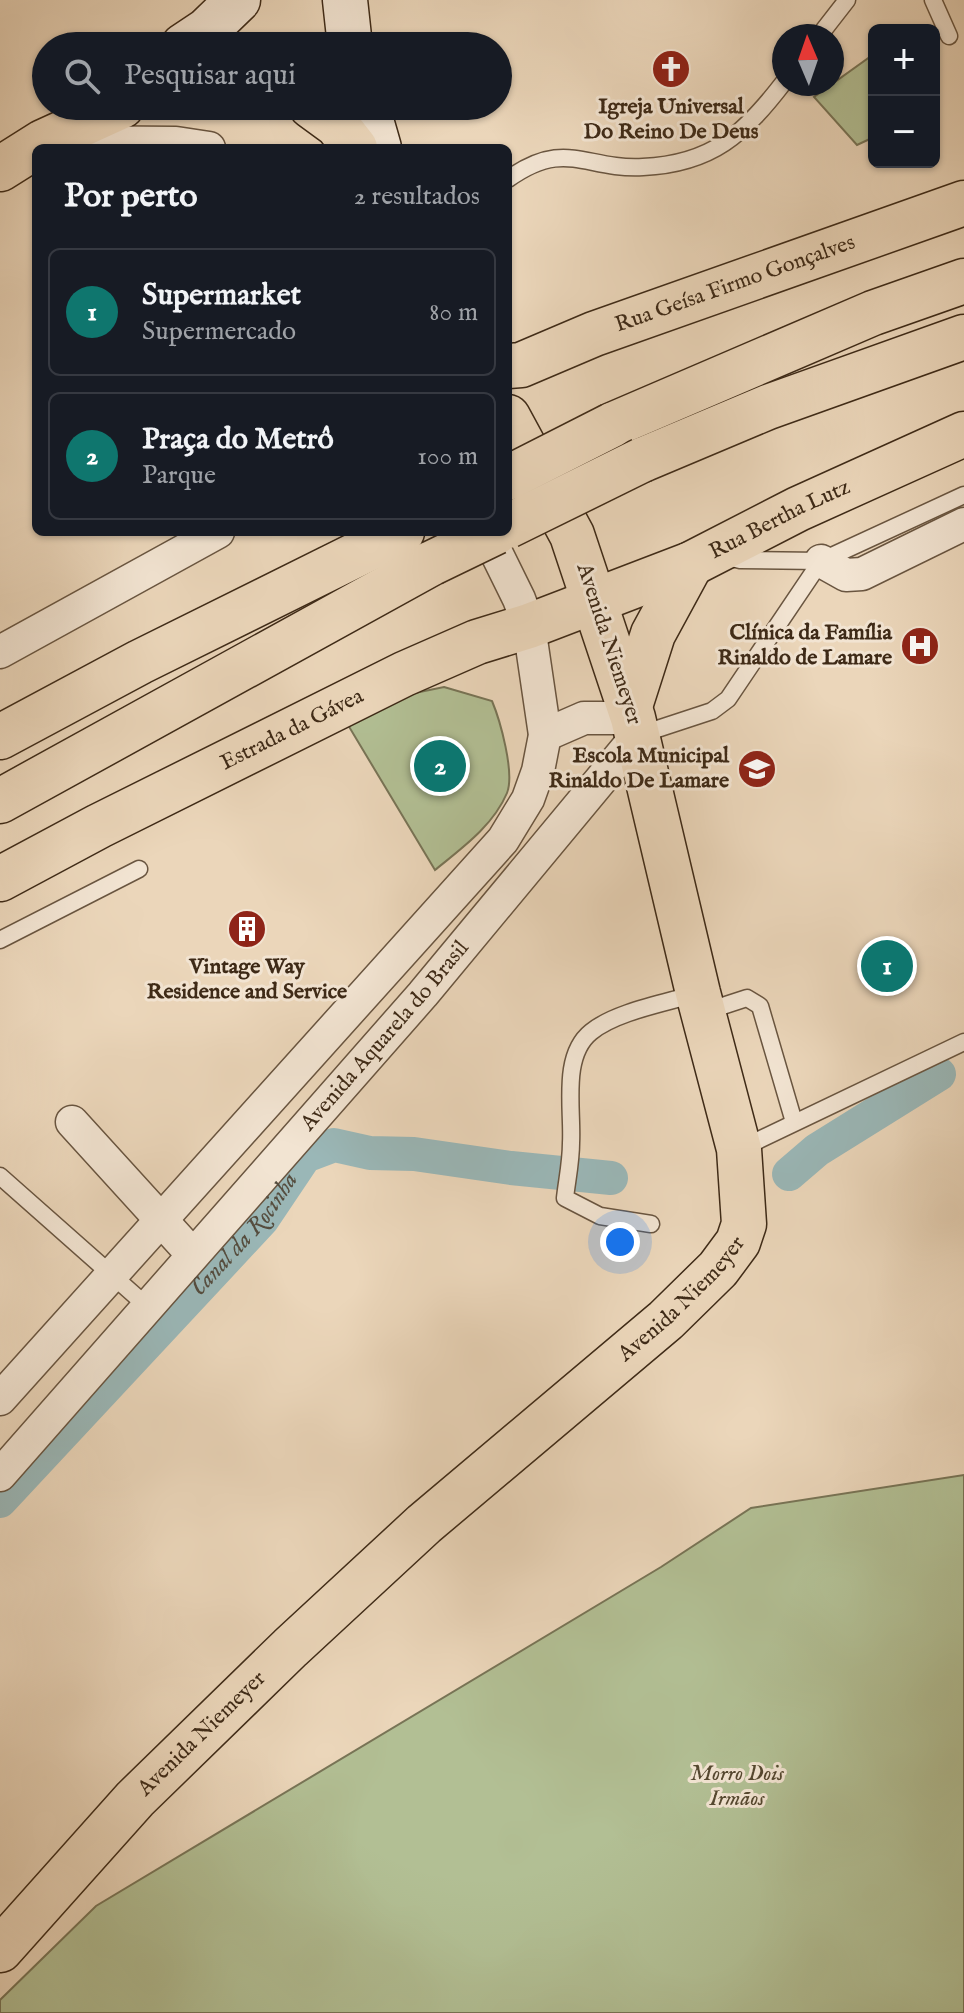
<!DOCTYPE html>
<html lang="pt">
<head>
<meta charset="utf-8">
<style>
	:root { --surface:#171b24; --page:#20242c; --text:#f1f3f6; --muted:#9ea1a6; --line:#363941; --accent:#0f766e }
	body { margin:0; font-family:"IM FELL English",serif; background:var(--page); color:var(--text) }
	.controls { position:absolute; right:24px; top:24px; display:grid; overflow:hidden; border-radius:12px; box-shadow:0 2px 6px #0004 }
	.controls button { width:72px; height:72px; display:grid; place-items:center; padding:0; border:0; border-bottom:2px solid var(--line); background:var(--surface); color:var(--text); font:40px sans-serif }
	.compass { position:absolute; left:772px; top:24px; width:72px; height:72px; border-radius:50%; background:var(--surface); box-shadow:0 2px 6px #0004; rotate:358deg }
	.you { position:absolute; left:620px; top:1242px; width:28px; height:28px; margin:-20px; border:6px solid #fff; border-radius:50%; background:#1a73e8; box-shadow:0 0 0 12px #1a73e833 }
	.badge { display:grid; place-items:center; width:52px; height:52px; border-radius:50%; background:var(--accent); color:#fff; font-size:26px; font-weight:700 }
	.pin { position:absolute; translate:-50% -50%; border:4px solid #fff; box-shadow:0 2px 8px #0006 }
	.list { margin:0; padding:0; list-style:none }
	h2 { display:flex; justify-content:space-between; align-items:center; height:104px; margin:0; padding:0 32px; font-size:34px }
	h2 small { font-size:26px; font-weight:400; color:var(--muted) }
	.list li { display:grid; grid-template-columns:52px 1fr auto; gap:24px; align-items:center; box-sizing:border-box; height:128px; margin:0 16px 16px; padding:0 16px; border:2px solid var(--line); border-radius:12px }
	.list b { display:block; font-size:30px; white-space:nowrap }
	.list p { margin:0; font-size:26px; white-space:nowrap; color:var(--muted) }
	.list em { font-size:26px; font-style:normal; color:var(--muted) }
	.icon { flex:none; width:44px; height:44px; fill:none; stroke:currentColor; stroke-width:2; stroke-linecap:round; stroke-linejoin:round }
	.map { position:relative; flex:none; width:964px; height:2013px; overflow:hidden }
	.search { position:absolute; background:var(--surface); box-shadow:0 2px 6px #0004; left:32px; top:32px; width:480px; height:88px; display:flex; align-items:center; gap:20px; box-sizing:border-box; padding:0 28px; border-radius:44px; color:var(--muted); font-size:30px }
	.panel { position:absolute; background:var(--surface); box-shadow:0 2px 6px #0004; left:32px; top:144px; width:480px; height:392px; border-radius:12px }
	.map>svg:first-child { display:block }
	.green { fill:#b2bf94; stroke:#787456; stroke-width:2 }
	.lines { fill:none; stroke-linecap:round; stroke-linejoin:round }
	.canal { stroke:#9ab7b7; stroke-width:34 }
	.lane-casing { stroke:#695540; stroke-width:19 }
	.street-casing { stroke:#695540; stroke-width:35 }
	.secondary-casing { stroke:#3e2a17; stroke-width:47 }
	.primary-casing { stroke:#3e2a17; stroke-width:47 }
	.highway-casing { stroke:#3e2a17; stroke-width:47 }
	.lane { stroke:#f2e4d2; stroke-width:16 }
	.street { stroke:#f2e4d2; stroke-width:32 }
	.secondary { stroke:#f2e4d2; stroke-width:44 }
	.primary { stroke:#ebd6ba; stroke-width:44 }
	.highway { stroke:#ebd6ba; stroke-width:44 }
	.highway-bridge-casing { stroke:#3e2a17; stroke-width:47; stroke-linecap:butt }
	.highway-bridge { stroke:#ebd6ba; stroke-width:44 }
	.labels { text-anchor:middle; dominant-baseline:central; stroke-width:6; stroke-linejoin:round; paint-order:stroke }
	.poi-label { font-size:22px; font-weight:bold; fill:#3e2a17; stroke:#f2e4d2 }
	.street-label { font-size:22px; fill:#3e2a17; stroke:#f2e4d2 }
	.park-label { font-size:22px; font-style:italic; fill:#554830; stroke:#f2e4d2 }
	.water-label { font-size:24px; font-style:italic; fill:#554d3f; stroke:#f2e4d2 }
</style>
</head>
<body>
<div class="map">
<svg width="964" height="2013" viewBox="0 0 964 2013">
	<rect width="100%" height="100%" fill="#ebd6ba"/>
	<filter id="stains"><feTurbulence type="fractalNoise" baseFrequency=".0025" numOctaves="4"/><feColorMatrix values="0 0 0 0 .2 0 0 0 0 .09 0 0 0 0 .02 0 0 0 .5 -.17"/></filter>
	<radialGradient id="worn" r=".72"><stop offset=".6" stop-color="#630" stop-opacity="0"/><stop offset="1" stop-color="#630" stop-opacity=".3"/></radialGradient>
	<g class="green">
		<polygon points="874,54 874,137 857,145 814,97"/>
		<path d="M444,687l48,14c8,19 23,72 15,92 -14,33 -45,55 -72,77l-87,-145 62,-31z"/>
		<polygon points="964,1475 964,2013 0,2013 0,2000 96,1906 661,1567 751,1508"/>
	</g>
	<g class="lines">
		<g class="canal">
			<polyline points="789,1174 817,1150 939,1074"/>
			<path id="s1" d="M0,1501l262,-281 43,-64 29,-11 36,8 44,1 97,14 100,10"/>
		</g>
		<defs>
			<g id="lane">
				<polyline points="933,0 949,36"/>
				<polyline points="819,36 847,0"/>
				<path d="M508,179c58,-41 76,-9 135,-12 69,-3 101,-33 141,-85"/>
				<polyline points="727,557 740,560 821,561"/>
				<polyline points="639,735 712,711 728,699 821,561 964,495"/>
				<polyline points="0,940 139,869"/>
				<polyline points="704,1012 747,998 760,1006 794,1122"/>
				<polyline points="740,1149 964,1042"/>
				<polyline points="0,1176 148,1307"/>
				<path d="M651,1224l-51,-8 -35,-18c2,-18 6,-36 6,-55 2,-33 -10,-87 20,-111 24,-20 74,-29 104,-38"/>
			</g>
			<g id="street">
				<polyline points="53,142 176,143 209,148"/>
				<polyline points="821,561 846,575 862,574 964,524"/>
				<polyline points="0,652 218,532"/>
				<polyline points="545,735 584,718 633,718"/>
				<polyline points="72,1122 193,1255"/>
				<polyline points="0,1399 503,840 528,799 538,771 545,735 529,626 519,599 486,532"/>
				<path id="s2" d="M0,1475l423,-481 215,-259"/>
			</g>
			<g id="secondary">
				<polyline points="345,0 350,46"/>
				<polyline points="183,46 207,30 238,0"/>
				<polyline points="367,106 379,148"/>
			</g>
			<g id="primary">
				<polyline points="311,106 337,125 355,148"/>
				<polyline points="0,169 43,142 122,106"/>
				<path id="s3" d="M508,366l13,-1 73,-31 370,-131"/>
				<polyline points="630,706 653,634 691,564"/>
				<path id="s4" d="M0,879l99,-53 305,-152 73,-32 52,-16 162,-62 107,-55 166,-75"/>
				<path id="s5" d="M0,1950l135,-151 155,-151 134,-124 242,-204 52,-51 20,-27 6,-18 -5,-75 -41,-156 -65,-275 -61,-183 -64,-118"/>
			</g>
			<g id="highway">
				<polyline points="612,425 873,313 964,281"/>
				<polyline points="642,460 768,407 964,337"/>
				<polyline points="0,737 140,662 402,532"/>
				<polyline points="0,801 432,563"/>
			</g>
		</defs>
		<use href="#lane" class="lane-casing"/>
		<use href="#street" class="street-casing"/>
		<use href="#secondary" class="secondary-casing"/>
		<use href="#primary" class="primary-casing"/>
		<use href="#highway" class="highway-casing"/>
		<use href="#lane" class="lane"/>
		<use href="#street" class="street"/>
		<use href="#secondary" class="secondary"/>
		<use href="#primary" class="primary"/>
		<use href="#highway" class="highway"/>
		<defs>
			<g id="highway-bridge">
				<polyline points="508,478 612,425"/>
				<polyline points="508,526 642,460"/>
				<polyline points="432,563 496,532"/>
			</g>
		</defs>
		<use href="#highway-bridge" class="highway-bridge-casing"/>
		<use href="#highway-bridge" class="highway-bridge"/>
	</g>
	<defs>
		<symbol id="church-disc" viewBox="-11 -11 22 22"><circle r="9.5" fill="#8f2418" stroke="#f2e4d2"/><path d="M-1.2-6h2.4v3.5h3.3v2.4h-3.3V6h-2.4V-.1h-3.3v-2.4h3.3Z" fill="#fff"/></symbol>
		<symbol id="hospital-disc" viewBox="-11 -11 22 22"><circle r="9.5" fill="#8f2418" stroke="#f2e4d2"/><path d="M-5-5h3v3.5h4V-5h3V5h-3V1.5h-4V5h-3Z" fill="#fff"/></symbol>
		<symbol id="school-disc" viewBox="-11 -11 22 22"><circle r="9.5" fill="#8f2418" stroke="#f2e4d2"/><path d="M0-5L7-2L0 1L-7-2ZM-4 1L0 2.5L4 1V4Q0 6-4 4Z" fill="#fff"/></symbol>
		<symbol id="building-disc" viewBox="-11 -11 22 22"><circle r="9.5" fill="#8f2418" stroke="#f2e4d2"/><path d="M-4-6H4V6H1V3H-1V6H-4ZM-2.5-4.3h1.7v1.8h-1.7ZM.8-4.3h1.7v1.8H.8ZM-2.5-1h1.7V.8h-1.7ZM.8-1h1.7V.8H.8Z" fill="#fff"/></symbol>
	</defs>
	<g fill-rule="evenodd">
		<use href="#church-disc" x="649" y="47" width="44" height="44"/>
		<use href="#hospital-disc" x="898" y="624" width="44" height="44"/>
		<use href="#school-disc" x="735" y="747" width="44" height="44"/>
		<use href="#building-disc" x="225" y="907" width="44" height="44"/>
	</g>
	<g class="labels">
		<g class="poi-label">
			<text x="671" y="107">Igreja Universal<tspan x="671" dy="25">Do Reino De Deus</tspan></text>
			<text x="892" y="633" text-anchor="end">Clínica da Família<tspan x="892" dy="25">Rinaldo de Lamare</tspan></text>
			<text x="729" y="756" text-anchor="end">Escola Municipal<tspan x="729" dy="25">Rinaldo De Lamare</tspan></text>
			<text x="247" y="967">Vintage Way<tspan x="247" dy="25">Residence and Service</tspan></text>
		</g>
		<g class="street-label">
			<text stroke="none"><textPath href="#s3" startOffset="242">Rua Geísa Firmo Gonçalves</textPath></text>
			<text stroke="none"><textPath href="#s4" startOffset="860">Rua Bertha Lutz</textPath></text>
			<text transform="translate(609 644) rotate(72)">Avenida Niemeyer</text>
			<text stroke="none"><textPath href="#s4" startOffset="328">Estrada da Gávea</textPath></text>
			<text stroke="none"><textPath href="#s2" startOffset="584">Avenida Aquarela do Brasil</textPath></text>
			<text stroke="none"><textPath href="#s5" startOffset="944">Avenida Niemeyer</textPath></text>
			<text stroke="none"><textPath href="#s5" startOffset="296">Avenida Niemeyer</textPath></text>
		</g>
		<g class="park-label">
			<text x="737" y="1774">Morro Dois<tspan x="737" dy="25">Irmãos</tspan></text>
		</g>
		<g class="water-label">
			<text stroke="none"><textPath href="#s1" startOffset="362">Canal da Rocinha</textPath></text>
		</g>
	</g>
	<rect width="100%" height="100%" filter="url(#stains)"/>
	<rect width="100%" height="100%" fill="url(#worn)"/>
</svg>
<div class="controls">
<button>+</button>
<button>−</button>
</div>
<svg class="compass" viewBox="-18 -18 36 36"><path d="M0-13l5 13h-10z" fill="#e53935"/><path d="M0 13l5-13h-10z" fill="#9ea1a6"/></svg>
<div class="you"></div>
<div class="pin badge" style="left:887px;top:966px">1</div>
<div class="pin badge" style="left:440px;top:766px">2</div>
<div class="search"><svg class="icon" aria-label="search" viewBox="0 0 24 24"><circle cx="10" cy="10" r="6"/><path d="M15 15l6 6"/></svg>Pesquisar aqui</div>
<section class="panel">
<h2>Por perto<small>2 resultados</small></h2>
<ul class="list">
<li><span class="badge">1</span><div><b>Supermarket</b><p>Supermercado</p></div><em>80 m</em></li>
<li><span class="badge">2</span><div><b>Praça do Metrô</b><p>Parque</p></div><em>100 m</em></li>
</ul>
</section>
</div>
</body>
</html>
